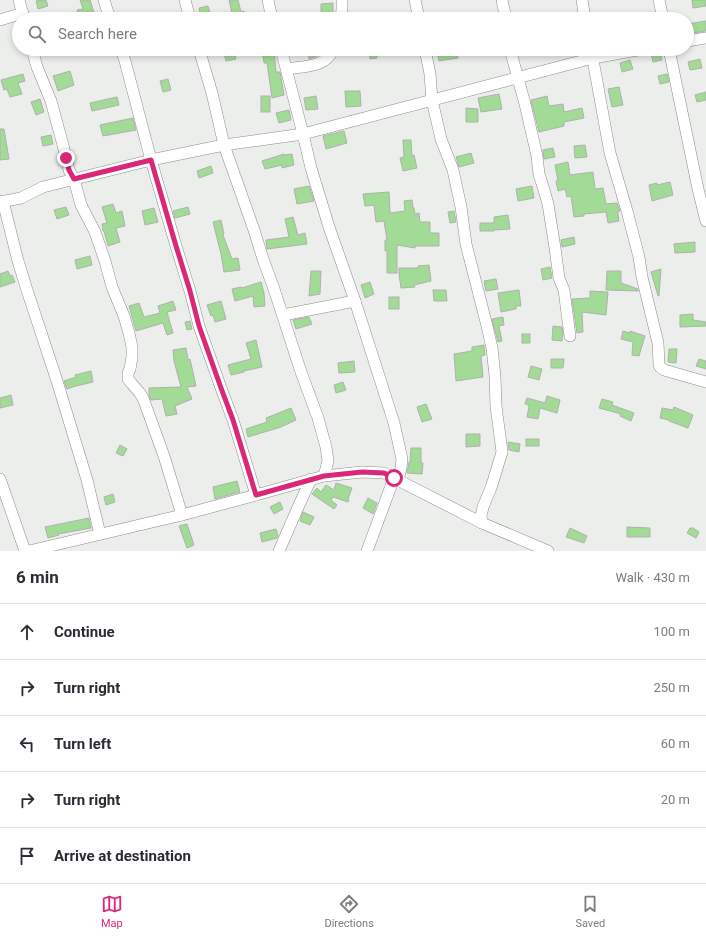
<!DOCTYPE html>
<html lang="en">
<head>
<meta charset="utf-8">
<style>
	:root { --surface:#fff; --page:#f7f7f7; --text:#2b2b33; --muted:#7c7c81; --line:#e1e1e2; --accent:#db2777 }
	body { margin:0; font-family:Roboto,sans-serif; background:var(--page); color:var(--text) }
	.stop { position:absolute; width:12px; height:12px; margin:-9px; border:3px solid #db2777; border-radius:50%; background:#fff }
	.stop.end { background:#db2777; border-color:#fff; box-shadow:0 1px 4px #0008 }
	.list { margin:0; padding:0; list-style:none }
	h2 { display:flex; justify-content:space-between; align-items:center; height:52px; margin:0; padding:0 16px; font-size:17px }
	h2 small { font-size:13px; font-weight:400; color:var(--muted) }
	.list li { display:grid; grid-template-columns:26px 1fr auto; gap:12px; align-items:center; box-sizing:border-box; height:56px; padding:0 16px; border-top:1px solid var(--line) }
	.list b { display:block; font-size:15px; white-space:nowrap }
	.list em { font-size:13px; font-style:normal; color:var(--muted) }
	.icon { flex:none; width:22px; height:22px; fill:none; stroke:currentColor; stroke-width:2; stroke-linecap:round; stroke-linejoin:round }
	.map { position:relative; flex:none; width:706px; height:551px; overflow:hidden }
	.search { position:absolute; background:var(--surface); box-shadow:0 2px 6px #0003; left:12px; right:12px; top:12px; height:44px; display:flex; align-items:center; gap:10px; box-sizing:border-box; padding:0 14px; border-radius:22px; color:var(--muted); font-size:15px }
	.sheet { height:332px; background:var(--surface) }
	nav { display:flex; justify-content:space-around; align-items:center; box-sizing:border-box; height:56px; border-top:1px solid var(--line); background:var(--surface); font-size:11px; color:var(--muted) }
	nav a { display:grid; justify-items:center; gap:2px }
	nav .on { color:var(--accent) }
	.map>svg:first-child { display:block }
	.building { fill:#a1db95; stroke:#afb1ae }
	.lines { fill:none; stroke-linecap:round; stroke-linejoin:round }
	.street-casing { stroke:#8b8d8a; stroke-width:12 }
	.street { stroke:#fff; stroke-width:11 }
	.route { stroke:#db2777; stroke-width:5 }
</style>
</head>
<body>
<div class="map">
<svg width="706" height="551" viewBox="0 0 706 551">
	<rect width="100%" height="100%" fill="#ebeeeb"/>
	<g class="building">
		<polygon points="41,0 46,0 48,6 38,9 36,1"/>
		<polygon points="80,0 90,0 96,19 80,19 77,10 83,9"/>
		<polygon points="229,0 238,0 241,12 244,11 246,19 222,19 222,16 232,14"/>
		<polygon points="692,0 706,0 706,6 693,8"/>
		<polygon points="333,3 333,14 321,15 321,4"/>
		<polygon points="208,6 211,16 201,18 199,8"/>
		<polygon points="706,21 706,31 687,34 687,24"/>
		<polygon points="223,49 234,49 236,59 226,61"/>
		<polygon points="262,49 274,49 276,72 280,72 284,95 272,98 267,63 264,63"/>
		<polygon points="308,49 321,49 321,54 317,56 309,59"/>
		<polygon points="369,49 376,49 377,58 370,59"/>
		<polygon points="457,49 458,58 439,61 437,52"/>
		<polygon points="660,51 662,60 653,62 651,53"/>
		<polygon points="700,59 702,68 690,70 688,62"/>
		<polygon points="630,60 633,69 622,72 620,63"/>
		<polygon points="70,71 74,85 58,91 53,76"/>
		<polygon points="23,74 25,81 18,83 22,94 10,97 7,89 4,90 1,80"/>
		<polygon points="667,74 669,82 660,84 658,76"/>
		<polygon points="168,79 171,90 163,92 160,81"/>
		<polygon points="619,87 623,105 612,107 608,89"/>
		<polygon points="345,91 360,91 361,106 346,107"/>
		<polygon points="706,92 706,100 697,102 695,95"/>
		<polygon points="499,94 502,109 481,112 478,98"/>
		<rect x="261" y="96" width="9" height="16"/>
		<polygon points="316,96 318,109 306,110 304,98"/>
		<polygon points="547,96 549,106 563,104 564,112 582,108 584,118 564,122 564,126 539,132 531,100"/>
		<polygon points="117,97 119,105 92,111 90,103"/>
		<polygon points="40,99 44,112 36,115 31,102"/>
		<polygon points="466,108 478,109 478,122 466,122"/>
		<polygon points="289,110 291,120 279,123 276,113"/>
		<polygon points="133,118 136,130 103,136 100,125"/>
		<polygon points="0,129 4,129 9,159 0,160"/>
		<polygon points="344,131 347,143 326,149 323,136"/>
		<polygon points="51,135 53,144 43,146 41,137"/>
		<polygon points="403,140 411,140 412,156 414,155 417,168 403,171 400,158 404,157"/>
		<polygon points="585,145 587,157 575,158 574,146"/>
		<polygon points="553,148 555,157 544,159 543,150"/>
		<polygon points="471,153 474,163 459,167 456,157"/>
		<polygon points="284,154 284,155 292,154 294,165 282,168 282,165 265,169 262,161"/>
		<polygon points="568,162 570,175 593,172 595,189 603,188 606,204 617,203 620,211 618,211 618,214 619,221 608,223 606,212 584,214 584,216 574,217 571,196 567,197 565,189 558,191 556,181 558,181 555,165"/>
		<polygon points="211,166 213,173 199,178 197,171"/>
		<polygon points="670,182 673,195 652,201 649,185 657,183 657,185"/>
		<polygon points="309,186 314,201 297,204 294,189"/>
		<polygon points="532,186 534,198 518,201 516,189"/>
		<polygon points="389,192 390,213 405,211 404,201 412,200 413,208 414,208 415,214 419,213 420,222 430,222 430,233 439,233 439,246 415,246 415,248 397,245 397,273 387,273 387,251 385,251 385,240 387,240 384,221 376,222 374,205 365,206 363,194"/>
		<polygon points="113,204 116,213 122,211 125,226 116,228 120,242 108,246 104,231 103,231 102,224 107,223 102,207"/>
		<polygon points="66,207 69,215 57,219 54,210"/>
		<polygon points="188,207 190,214 175,218 173,211"/>
		<polygon points="154,208 158,222 145,225 142,211"/>
		<polygon points="454,211 456,222 450,223 448,212"/>
		<polygon points="508,215 510,229 494,230 494,231 480,231 480,223 494,223 494,217"/>
		<polygon points="293,217 298,235 305,233 307,244 267,249 266,240 289,237 285,219"/>
		<polygon points="221,220 224,234 223,235 232,259 238,258 240,270 224,272 221,254 213,222"/>
		<polygon points="574,237 575,244 562,247 561,240"/>
		<polygon points="695,242 695,252 675,253 674,244"/>
		<polygon points="90,256 92,265 77,269 75,260"/>
		<polygon points="429,265 431,281 414,285 415,287 401,288 399,274 399,268 418,268 418,266"/>
		<polygon points="550,267 552,278 543,280 541,269"/>
		<polygon points="661,269 659,296 658,296 651,272"/>
		<polygon points="8,271 10,276 12,275 15,282 0,287 0,274"/>
		<polygon points="311,271 321,271 320,294 309,296"/>
		<polygon points="607,271 621,271 621,283 638,289 638,291 606,290"/>
		<polygon points="496,279 498,289 486,291 484,281"/>
		<polygon points="261,282 264,293 265,306 254,307 253,296 235,301 232,289 241,287 242,288"/>
		<polygon points="370,282 374,294 365,298 361,285"/>
		<polygon points="433,290 446,290 447,301 434,301"/>
		<polygon points="519,290 521,306 516,306 516,309 501,312 498,293"/>
		<polygon points="590,291 608,292 606,315 582,312 583,332 577,333 572,299 590,298"/>
		<rect x="389" y="297" width="10" height="12"/>
		<polygon points="173,301 176,310 167,312 173,333 167,335 163,323 136,331 129,306 139,303 144,317 160,313 158,306"/>
		<polygon points="221,301 226,319 215,322 213,315 211,316 207,305"/>
		<polygon points="693,314 693,320 706,322 706,326 680,327 680,315"/>
		<polygon points="309,317 312,324 296,329 293,320"/>
		<polygon points="503,317 504,325 499,326 502,341 498,342 492,319"/>
		<polygon points="190,321 192,329 187,330 185,322"/>
		<polygon points="553,326 562,327 563,334 562,341 552,340"/>
		<polygon points="623,331 630,333 630,331 645,336 639,356 632,355 633,342 621,339"/>
		<rect x="522" y="334" width="8" height="9"/>
		<polygon points="256,340 262,367 244,371 244,372 231,375 228,365 251,359 246,343"/>
		<polygon points="484,345 485,355 481,356 483,377 456,381 454,354 472,351 472,347"/>
		<polygon points="186,348 188,360 190,359 196,386 187,387 192,399 175,406 177,414 166,416 162,399 151,400 149,395 149,388 181,387 174,361 173,350"/>
		<polygon points="669,349 677,349 676,363 668,362"/>
		<polygon points="551,359 564,359 563,368 551,368"/>
		<polygon points="699,359 706,361 706,369 696,366"/>
		<polygon points="354,361 355,372 339,373 338,363"/>
		<polygon points="531,366 542,369 539,380 528,377"/>
		<polygon points="91,371 93,382 76,386 67,389 64,381 76,377 75,375"/>
		<polygon points="343,382 346,390 336,393 334,385"/>
		<polygon points="11,395 13,405 0,408 0,398"/>
		<polygon points="547,396 560,400 557,413 540,408 538,419 527,417 529,406 529,405 525,404 527,398 545,403"/>
		<polygon points="602,399 613,402 612,405 634,413 631,421 620,416 621,414 599,408"/>
		<polygon points="426,404 432,419 422,422 417,407"/>
		<polygon points="674,407 693,415 688,428 669,421 669,420 660,418 662,408 673,410"/>
		<polygon points="291,408 296,420 281,427 248,437 246,429 267,422 266,418"/>
		<polygon points="466,434 480,434 480,446 466,447"/>
		<rect x="526" y="439" width="13" height="7"/>
		<polygon points="508,442 520,444 519,452 509,450"/>
		<polygon points="120,445 127,449 123,456 116,453"/>
		<polygon points="411,448 421,448 421,463 423,463 422,474 407,473 409,462 410,462"/>
		<polygon points="237,481 240,492 215,499 213,487"/>
		<polygon points="336,483 352,488 348,499 349,500 348,502 333,497 331,500 337,505 334,509 312,494 317,488 321,492 326,485 334,490"/>
		<polygon points="113,494 115,502 106,505 104,497"/>
		<polygon points="368,498 377,503 373,514 363,508"/>
		<polygon points="280,502 283,509 274,514 270,507"/>
		<polygon points="303,512 314,517 310,525 300,521"/>
		<polygon points="89,518 91,528 58,534 59,535 48,538 45,527"/>
		<polygon points="187,524 194,545 187,548 179,526"/>
		<polygon points="627,527 650,528 650,537 627,537"/>
		<polygon points="570,528 587,536 584,543 566,537"/>
		<polygon points="690,528 693,528 699,532 696,538 687,533"/>
		<polygon points="276,529 278,536 277,538 262,542 260,533"/>
	</g>
	<g class="lines">
		<defs>
			<g id="street">
				<polyline points="19,0 24,19"/>
				<polyline points="104,0 110,19"/>
				<polyline points="185,0 190,19"/>
				<polyline points="268,0 272,19"/>
				<polyline points="415,0 419,19"/>
				<polyline points="502,0 506,19"/>
				<polyline points="582,0 585,19"/>
				<polyline points="659,0 663,19"/>
				<polyline points="341,19 342,9 342,0"/>
				<polyline points="0,20 23,13"/>
				<polyline points="687,41 706,38"/>
				<polyline points="32,49 37,67 51,101 63,145 69,170 74,179 81,205 95,232 105,261 112,287 124,316 129,333 132,347 132,357 130,369 128,373 128,379 132,384 139,392 143,398 164,456 182,515"/>
				<polyline points="121,49 125,61 151,160 176,246 190,291 199,326 221,388 233,420 256,495"/>
				<polyline points="199,49 212,93 224,145 254,230 263,259 274,289 301,372 318,418 326,447 328,461 324,476"/>
				<polyline points="281,49 303,134 311,168 329,227 355,301 394,423 402,459 401,468 398,480"/>
				<polyline points="425,49 430,74 432,100 441,139 453,170 461,207 466,244 487,326 492,348 495,376 496,406 502,452 491,488 483,507 481,516 482,523"/>
				<polyline points="510,49 525,104 537,156 539,174 544,190 548,204 555,248 559,278 564,290 570,336"/>
				<polyline points="591,49 610,153 627,211 639,257 642,277 658,343 659,364 660,367 664,370 706,382"/>
				<polyline points="669,49 698,189 706,221"/>
				<path d="M287,69c16,-3 40,-1 46,-20"/>
				<polyline points="3,201 18,261 27,290 57,381 87,480 100,534"/>
				<polyline points="0,202 21,198 43,187 151,160 224,145 303,134 593,58 643,49"/>
				<polyline points="283,315 355,301"/>
				<polyline points="0,479 25,551"/>
				<polyline points="29,551 182,515 256,495 324,476 362,472 384,473 482,523 548,551"/>
				<polyline points="279,551 299,505 311,479"/>
				<polyline points="367,551 394,478"/>
			</g>
		</defs>
		<use href="#street" class="street-casing"/>
		<use href="#street" class="street"/>
	</g>
	<g class="lines">
		<polyline class="route" points="66,158 69,170 74,179 151,160 176,246 190,291 199,326 221,388 233,420 256,495 324,476 362,472 384,473 394,478"/>
	</g>
</svg>
<div class="stop" style="left:394px;top:478px"></div>
<div class="stop end" style="left:66px;top:158px"></div>
<div class="search"><svg class="icon" aria-label="search" viewBox="0 0 24 24"><circle cx="10" cy="10" r="6"/><path d="M15 15l6 6"/></svg>Search here</div>
</div>
<section class="sheet">
<h2>6 min<small>Walk · 430 m</small></h2>
<ul class="list">
<li><svg class="icon" aria-label="ahead" viewBox="0 0 24 24"><path d="M12 20V5M6 11l6-6 6 6"/></svg><div><b>Continue</b></div><em>100 m</em></li>
<li><svg class="icon" aria-label="right" viewBox="0 0 24 24"><path d="M7 20v-9h11M14 6l5 5-5 5"/></svg><div><b>Turn right</b></div><em>250 m</em></li>
<li><svg class="icon" aria-label="left" viewBox="0 0 24 24"><path d="M17 20v-9H6M10 6l-5 5 5 5"/></svg><div><b>Turn left</b></div><em>60 m</em></li>
<li><svg class="icon" aria-label="right" viewBox="0 0 24 24"><path d="M7 20v-9h11M14 6l5 5-5 5"/></svg><div><b>Turn right</b></div><em>20 m</em></li>
<li><svg class="icon" aria-label="arrive" viewBox="0 0 24 24"><path d="M6 21V4h12l-3 4 3 4H6"/></svg><div><b>Arrive at destination</b></div></li>
</ul>
</section>
<nav>
<a class="on"><svg class="icon" aria-label="map" viewBox="0 0 24 24"><path d="M3 6l6-2 6 2 6-2v14l-6 2-6-2-6 2zM9 4v14M15 6v14"/></svg>Map</a>
<a><svg class="icon" aria-label="directions" viewBox="0 0 24 24"><path d="M12 3l9 9-9 9-9-9zM9 14v-3h6M13 9l2 2-2 2"/></svg>Directions</a>
<a><svg class="icon" aria-label="saved" viewBox="0 0 24 24"><path d="M7 4h10v16l-5-4-5 4z"/></svg>Saved</a>
</nav>
</body>
</html>
